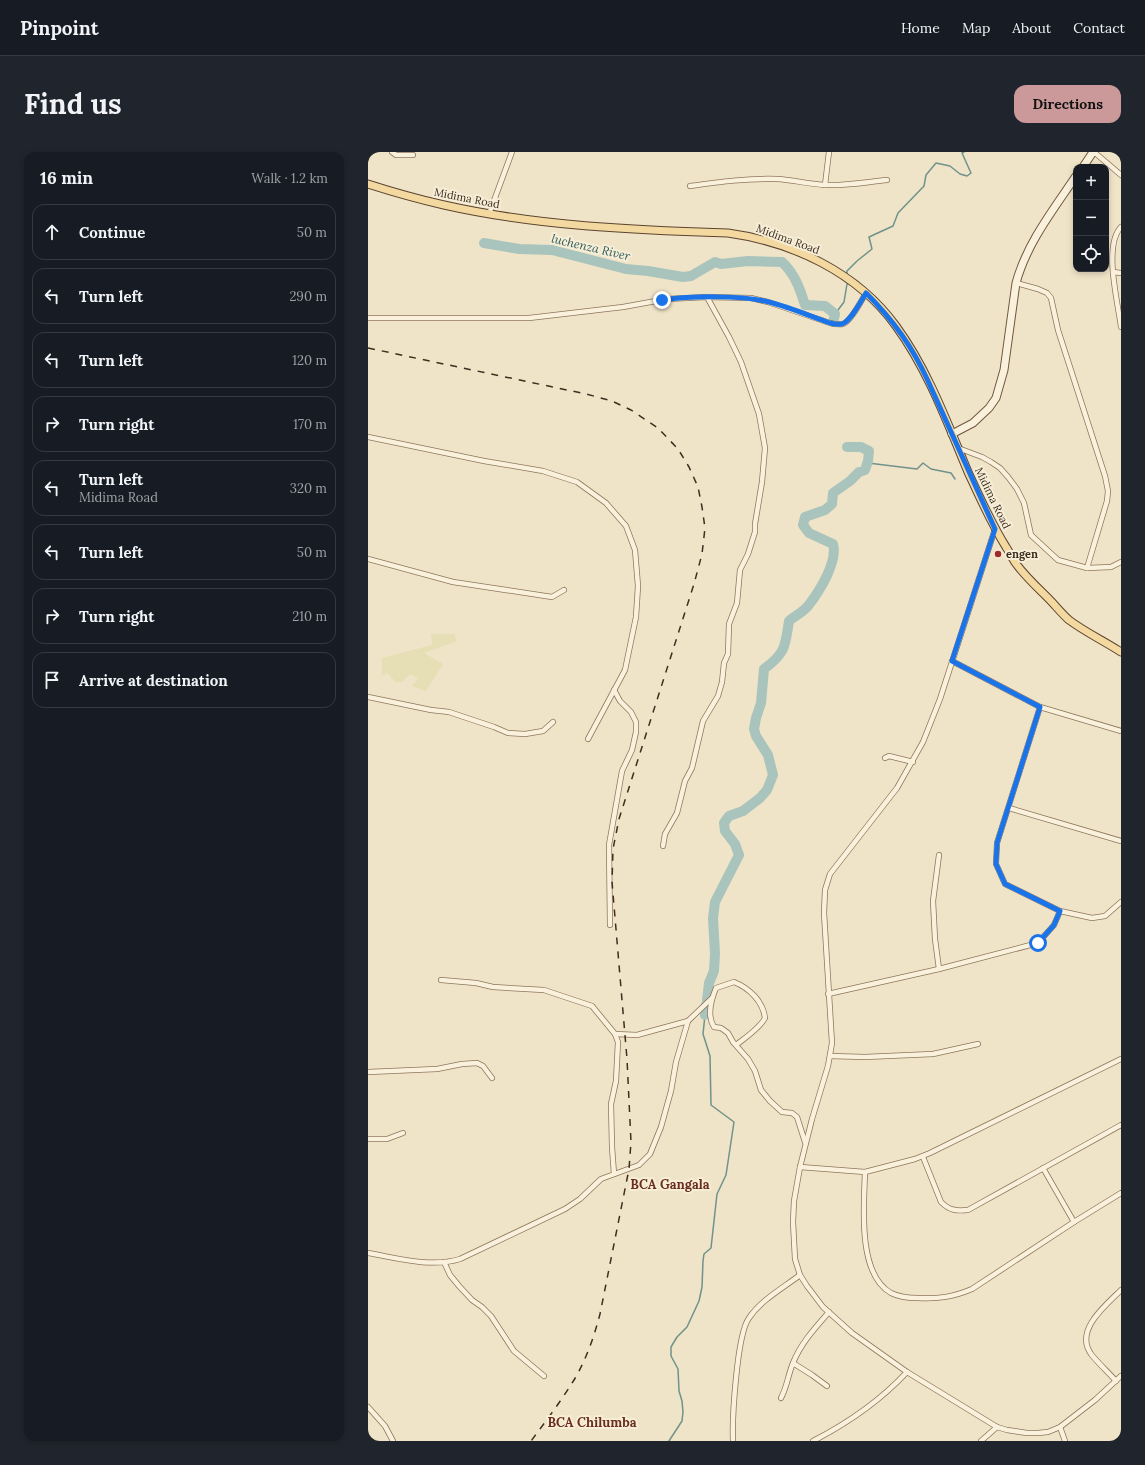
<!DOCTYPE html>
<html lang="en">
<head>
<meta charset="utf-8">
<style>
	:root { --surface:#171b24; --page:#20242c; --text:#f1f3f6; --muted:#9ea1a6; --line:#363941; --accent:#cc999b }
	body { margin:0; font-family:Lora,serif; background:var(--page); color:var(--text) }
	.controls { position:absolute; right:12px; top:12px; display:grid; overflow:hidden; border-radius:8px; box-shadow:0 2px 6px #0003 }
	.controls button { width:36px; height:36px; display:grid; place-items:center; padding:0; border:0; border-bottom:1px solid var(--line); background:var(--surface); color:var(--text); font:20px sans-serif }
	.stop { position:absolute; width:12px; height:12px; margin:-9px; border:3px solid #1a73e8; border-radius:50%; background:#fff }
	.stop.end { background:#1a73e8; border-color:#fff; box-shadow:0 1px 4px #0008 }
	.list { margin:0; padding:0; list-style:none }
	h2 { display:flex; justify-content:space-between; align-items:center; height:52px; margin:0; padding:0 16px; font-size:17px }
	h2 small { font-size:13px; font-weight:400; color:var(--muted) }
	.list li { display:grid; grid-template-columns:26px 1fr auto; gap:12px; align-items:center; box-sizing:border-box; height:56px; margin:0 8px 8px; padding:0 8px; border:1px solid var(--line); border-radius:12px }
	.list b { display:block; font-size:15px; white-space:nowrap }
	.list p { margin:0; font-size:13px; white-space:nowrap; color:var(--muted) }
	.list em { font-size:13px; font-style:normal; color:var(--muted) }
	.icon { flex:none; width:22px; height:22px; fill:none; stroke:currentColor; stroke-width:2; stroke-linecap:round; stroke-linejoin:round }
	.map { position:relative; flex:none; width:753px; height:1289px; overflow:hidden; border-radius:12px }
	header { display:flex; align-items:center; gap:24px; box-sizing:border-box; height:56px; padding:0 20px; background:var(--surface); border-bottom:1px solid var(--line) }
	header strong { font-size:19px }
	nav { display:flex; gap:22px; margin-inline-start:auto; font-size:14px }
	.intro { display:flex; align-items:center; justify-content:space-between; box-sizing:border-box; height:96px; padding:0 24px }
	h1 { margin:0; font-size:28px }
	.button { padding:10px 18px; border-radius:12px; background:var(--accent); color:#111; font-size:14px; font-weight:700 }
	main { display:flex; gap:24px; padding:0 24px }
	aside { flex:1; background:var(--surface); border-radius:12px; box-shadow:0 2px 6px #0003 }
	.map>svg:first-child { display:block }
	.farmland { fill:#e6deb5 }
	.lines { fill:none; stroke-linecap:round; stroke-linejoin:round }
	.stream { stroke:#6f938a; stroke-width:1.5 }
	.river { stroke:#a9c4bc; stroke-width:10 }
	.street-casing { stroke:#8d765c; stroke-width:6 }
	.secondary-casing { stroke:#6f573f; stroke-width:9 }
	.primary-casing { stroke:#5b4430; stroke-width:9 }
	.street { stroke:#faf1dc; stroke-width:4.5 }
	.secondary { stroke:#faf1dc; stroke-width:7 }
	.primary { stroke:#f3d9a0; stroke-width:7 }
	.rail { stroke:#3d2e20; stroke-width:1.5; stroke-dasharray:7 7; stroke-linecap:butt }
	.route { stroke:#1a73e8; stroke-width:5 }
	.poi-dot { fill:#9e2a2b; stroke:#f7eed8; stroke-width:1.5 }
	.labels { text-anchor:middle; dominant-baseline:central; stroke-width:4; stroke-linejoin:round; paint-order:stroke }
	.street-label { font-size:11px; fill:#3d2e20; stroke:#f7eed8 }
	.poi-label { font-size:11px; font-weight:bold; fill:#3d2e20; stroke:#f7eed8; text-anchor:start }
	.water-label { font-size:12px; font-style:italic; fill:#2f5d5a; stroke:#f7eed8 }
	.quarter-label { font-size:13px; font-weight:bold; fill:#6b2e1e; stroke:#f7eed8 }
</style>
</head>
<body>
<header>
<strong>Pinpoint</strong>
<nav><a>Home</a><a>Map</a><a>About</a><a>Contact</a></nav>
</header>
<div class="intro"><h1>Find us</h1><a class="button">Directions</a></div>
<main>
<aside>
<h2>16 min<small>Walk · 1.2 km</small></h2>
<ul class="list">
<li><svg class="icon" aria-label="ahead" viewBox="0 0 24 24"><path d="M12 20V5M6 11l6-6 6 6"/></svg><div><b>Continue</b></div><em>50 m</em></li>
<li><svg class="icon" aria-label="left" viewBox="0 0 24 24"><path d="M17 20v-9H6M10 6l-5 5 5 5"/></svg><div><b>Turn left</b></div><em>290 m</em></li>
<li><svg class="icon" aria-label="left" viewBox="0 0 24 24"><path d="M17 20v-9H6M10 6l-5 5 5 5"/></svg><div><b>Turn left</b></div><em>120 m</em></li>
<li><svg class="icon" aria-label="right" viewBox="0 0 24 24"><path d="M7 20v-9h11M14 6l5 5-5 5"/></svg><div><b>Turn right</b></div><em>170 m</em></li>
<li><svg class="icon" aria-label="left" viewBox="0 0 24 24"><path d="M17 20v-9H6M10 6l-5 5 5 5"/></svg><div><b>Turn left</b><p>Midima Road</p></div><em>320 m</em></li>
<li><svg class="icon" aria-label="left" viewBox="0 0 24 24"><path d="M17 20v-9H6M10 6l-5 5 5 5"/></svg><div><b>Turn left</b></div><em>50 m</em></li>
<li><svg class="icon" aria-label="right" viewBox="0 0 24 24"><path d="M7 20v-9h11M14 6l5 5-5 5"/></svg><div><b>Turn right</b></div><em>210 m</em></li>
<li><svg class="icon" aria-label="arrive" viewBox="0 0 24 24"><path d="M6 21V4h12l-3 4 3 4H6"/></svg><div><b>Arrive at destination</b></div></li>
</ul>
</aside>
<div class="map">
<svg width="753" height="1289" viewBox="0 0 753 1289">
	<rect width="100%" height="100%" fill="#f0e4c8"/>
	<polygon class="farmland" points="63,482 86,482 89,489 56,501 75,512 58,539 44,534 50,526 42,522 34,530 28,530 18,520 18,523 14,523 14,506 64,493"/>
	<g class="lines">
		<g class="stream">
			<polyline points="479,121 479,119 489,109 504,97 501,85 525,74 530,61 556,34 558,23 568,11 582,14 592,22 599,24 603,21 594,1 596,0"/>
			<polyline points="467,162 476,150 479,132"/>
			<polyline points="500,311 549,317 555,311 563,317 583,321 587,327"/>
			<polyline points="301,1289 314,1269 315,1260 314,1249 311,1239 310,1217 303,1204 303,1195 309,1185 319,1175 331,1149 334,1135 335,1109 336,1102 343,1096 349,1042 358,1023 366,970 343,953 342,904 335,882 337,863"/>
		</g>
		<g class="river">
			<path d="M116,91l35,6 33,1 74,19 22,2 35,6 8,-1 24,-14 6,2 27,-3 34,1c13,12 18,27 23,43l20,1 10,8 -2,8"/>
			<path d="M339,848l2,-17 5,-12 1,-17 -2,-36 2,-16 24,-47 -4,-11 -10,-13 -1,-8 5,-7 14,-5 17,-13 7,-8 6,-15 -5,-20 -12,-19 -2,-7 2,-11 5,-15 3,-34c22,-16 21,-23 25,-48 6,-5 14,-9 19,-15 11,-14 30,-44 25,-62l-24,-11 -6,-8 2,-8 20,-7 7,-6 1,-11 17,-12 9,-9 6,-2 3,-9 1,-10 -8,-4h-14"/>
			<polyline points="337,863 338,853"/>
		</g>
		<defs>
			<g id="street">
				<polyline points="24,0 28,3 45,3"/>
				<polyline points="726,0 753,23"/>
				<polyline points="457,33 461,0"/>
				<path d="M322,34c29,-4 58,-8 87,-7 16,1 32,5 49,6 20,1 41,-3 61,-5"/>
				<polyline points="121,62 144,0"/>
				<path d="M753,75c-18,19 -3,75 0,100"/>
				<polyline points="745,120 753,121"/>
				<polyline points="648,131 670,137 679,141 683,146 690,178 737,324 740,339 739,349 719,416"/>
				<path d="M0,166h161l94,-11 44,-8 40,-2 44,1 17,4 62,21c4,1 8,2 13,1 8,-3 18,-23 23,-31"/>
				<polyline points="0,285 116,309 175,319 209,330 238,351 258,374 267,398 270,434 268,465 257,518 220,587"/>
				<polyline points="590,296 614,305 623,310 632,316 640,325 649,337 656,351 663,383 690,408 719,416 743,415 753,410"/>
				<polyline points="627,377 572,547 555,590 529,636 462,722 457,738 456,761 464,891 460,914 444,967 432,1015 426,1049 425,1070 427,1107 432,1123 439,1134 455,1155 484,1181 539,1220 629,1275 639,1278 659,1281 670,1281 680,1280 692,1275 727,1248 753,1224"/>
				<polyline points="0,407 85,430 184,445 196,438"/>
				<polyline points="584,509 672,555 629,691 628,712 637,732 692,759 724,766 737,764 753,750"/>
				<polyline points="0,545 63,558 81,560 126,575 140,581 157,582 175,579 185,570"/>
				<polyline points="672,555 753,579"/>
				<polyline points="517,606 521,604 545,610"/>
				<polyline points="641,656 753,689"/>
				<polyline points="295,694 297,682 309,661 317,629 324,616 335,569 350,544 354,530 356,511 360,502 361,472 369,451 372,418 380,402 387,380 387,372 394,330 397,296 391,262 373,210 361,185 339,145"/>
				<polyline points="571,703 565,749 567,787 571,817"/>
				<polyline points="242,773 241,693 254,619 264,598 268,580 268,570 263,560 252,549 246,538"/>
				<polyline points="73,828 108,831 125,835 176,838 224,854 247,882 250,890 248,929 243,952 244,995 246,1022"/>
				<polyline points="460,842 571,817 670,791 686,773 692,759"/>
				<polyline points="247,882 269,883 320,869"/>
				<path d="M368,893c9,-7 24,-17 29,-27 -2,-17 -16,-30 -31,-36l-18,6c-5,12 -9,28 -2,39l7,1 7,5 5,9 15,17 7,12 6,19 9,11 12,11 10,1 5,4 8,25"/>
				<polyline points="462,904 497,905 565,902 610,892"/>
				<polyline points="0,920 69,917 94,912 109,911 115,914 124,926"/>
				<polyline points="0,987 19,987 35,981"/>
				<path d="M555,1005l18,45c9,9 16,9 27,8l153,-85"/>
				<polyline points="432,1015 497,1020 547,1007 562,1001 753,907"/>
				<polyline points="675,1016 706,1070"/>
				<path d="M497,1020c-1,32 -8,102 26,121 8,4 19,5 27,5 21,1 35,-1 54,-9l102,-67 47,-29"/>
				<path d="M0,1101c29,5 63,15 92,6l105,-50 15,-10 21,-20 38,-14 11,-11 11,-27 10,-36 5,-29 12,-41 24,-23"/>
				<polyline points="76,1110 82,1123 91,1134 104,1148 114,1155 123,1164 146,1199 176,1224"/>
				<polyline points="425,1211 444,1223 459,1234"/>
				<path d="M748,1229c-8,-9 -18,-18 -25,-27 -17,-24 15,-49 30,-64"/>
				<path d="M413,1246c6,-11 7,-23 12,-35 8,-20 22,-35 36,-51"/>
				<polyline points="0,1255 17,1274 25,1289"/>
				<polyline points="692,1275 697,1289"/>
				<path d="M365,1289c-1,-23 4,-107 16,-123 12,-18 34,-30 51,-43"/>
				<path d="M445,1289c35,-18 67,-40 94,-69"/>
				<polyline points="613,1289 629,1275"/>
			</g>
			<g id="secondary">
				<polyline points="715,15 725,0"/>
				<path d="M584,282l21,-11 16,-15 7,-10 8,-28 12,-87c11,-40 37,-73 60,-107"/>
			</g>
			<path id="primary" d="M0,32c25,8 50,15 76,21 93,21 189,25 284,28 64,9 129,39 168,93 32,44 51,96 72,146 12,26 23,51 38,75 4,6 7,13 11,18 9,12 21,23 31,33 7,7 14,16 21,22 16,12 35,21 52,32"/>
		</defs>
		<use href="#street" class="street-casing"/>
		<use href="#secondary" class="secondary-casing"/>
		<use href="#primary" class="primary-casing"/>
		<use href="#street" class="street"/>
		<use href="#secondary" class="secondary"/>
		<use href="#primary" class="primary"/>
		<path class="rail" d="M0,196l218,46 26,7 19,9 27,18 20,21 11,18 9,20 4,20 3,21 -3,26 -8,30 -75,235 -6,30 -1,33 15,177 4,83 -2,27 -29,145c-6,23 -14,46 -26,66 -13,21 -28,41 -43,61"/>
	</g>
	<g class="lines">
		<path class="route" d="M294,148c29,-4 78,-5 107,2 20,5 41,14 61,21 4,1 8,2 12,1 9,-3 19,-23 24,-31 27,27 46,53 62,88l67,148 -43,132 88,46 -43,136 -1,21 9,20 55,27 -6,14 -16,18"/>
	</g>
	<circle class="poi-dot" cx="630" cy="402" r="4"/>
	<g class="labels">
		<g class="street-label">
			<text transform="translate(99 46) rotate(11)">Midima Road</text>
			<text transform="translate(420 87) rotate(20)">Midima Road</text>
			<text transform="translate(625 346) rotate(64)">Midima Road</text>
		</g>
		<g class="poi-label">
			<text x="638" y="402">engen</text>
		</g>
		<g class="water-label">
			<text transform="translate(223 95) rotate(13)">luchenza River</text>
		</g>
		<g class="quarter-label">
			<text x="302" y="1032">BCA Gangala</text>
			<text x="224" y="1270">BCA Chilumba</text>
		</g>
	</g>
</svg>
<div class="controls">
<button>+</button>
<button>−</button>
<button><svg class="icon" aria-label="locate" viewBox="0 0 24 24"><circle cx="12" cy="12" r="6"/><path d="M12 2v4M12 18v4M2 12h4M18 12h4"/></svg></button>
</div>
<div class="stop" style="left:670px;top:791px"></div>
<div class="stop end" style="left:294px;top:148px"></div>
</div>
</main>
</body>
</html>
